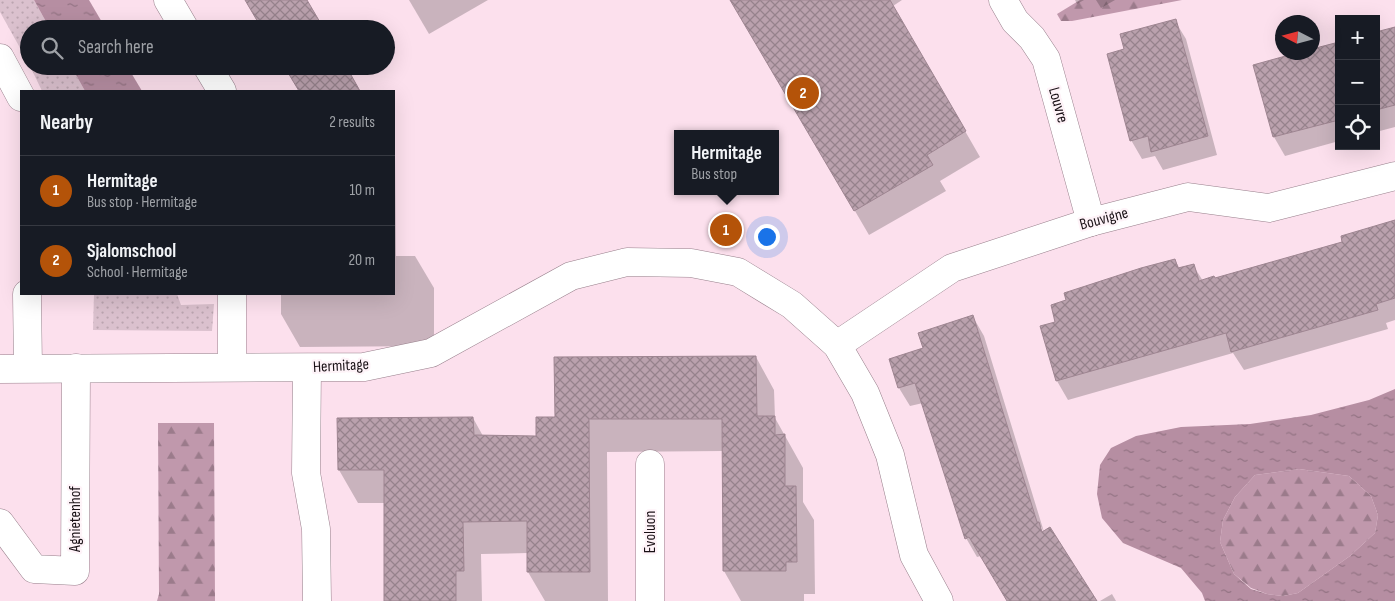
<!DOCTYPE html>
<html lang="en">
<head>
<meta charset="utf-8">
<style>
	:root { --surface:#171b24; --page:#242831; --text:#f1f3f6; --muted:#9ea1a6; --line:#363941; --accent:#b45309 }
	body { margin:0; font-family:"Sofia Sans Condensed",sans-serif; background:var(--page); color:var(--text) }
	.controls { position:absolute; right:15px; top:15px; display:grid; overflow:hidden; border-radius:0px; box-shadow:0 5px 20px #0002 }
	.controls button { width:45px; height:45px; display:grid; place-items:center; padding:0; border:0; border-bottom:1px solid var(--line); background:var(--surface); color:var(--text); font:25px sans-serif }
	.compass { position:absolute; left:1275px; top:15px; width:45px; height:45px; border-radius:50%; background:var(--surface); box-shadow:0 5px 20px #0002; rotate:276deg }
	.you { position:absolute; left:766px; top:236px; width:18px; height:18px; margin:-12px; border:4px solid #fff; border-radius:50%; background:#1a73e8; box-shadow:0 0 0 8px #1a73e833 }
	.badge { display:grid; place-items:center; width:32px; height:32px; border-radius:50%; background:var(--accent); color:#fff; font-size:16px; font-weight:700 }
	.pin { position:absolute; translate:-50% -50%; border:2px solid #fff; box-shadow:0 1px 5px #0006 }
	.popup { position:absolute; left:674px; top:130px; width:105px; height:65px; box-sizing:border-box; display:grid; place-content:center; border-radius:0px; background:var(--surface); filter:drop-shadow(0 1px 4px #0005); font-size:16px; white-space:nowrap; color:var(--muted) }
	.popup b { font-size:19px; color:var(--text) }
	.popup::after { content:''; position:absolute; left:50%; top:100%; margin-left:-10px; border:10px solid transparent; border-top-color:var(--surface) }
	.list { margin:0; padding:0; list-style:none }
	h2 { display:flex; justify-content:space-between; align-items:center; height:65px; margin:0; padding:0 20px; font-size:21px }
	h2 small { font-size:16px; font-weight:400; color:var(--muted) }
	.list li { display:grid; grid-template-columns:32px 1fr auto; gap:15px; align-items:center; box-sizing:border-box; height:70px; padding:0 20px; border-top:1px solid var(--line) }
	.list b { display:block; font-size:19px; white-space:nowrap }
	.list p { margin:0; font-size:16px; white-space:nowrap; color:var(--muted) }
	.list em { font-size:16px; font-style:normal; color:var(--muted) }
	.icon { flex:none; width:28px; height:28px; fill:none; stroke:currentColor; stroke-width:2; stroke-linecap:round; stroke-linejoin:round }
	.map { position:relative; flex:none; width:1395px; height:601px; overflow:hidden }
	.search { position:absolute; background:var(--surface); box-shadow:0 5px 20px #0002; left:20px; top:20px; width:375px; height:55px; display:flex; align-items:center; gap:12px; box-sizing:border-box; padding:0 18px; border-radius:28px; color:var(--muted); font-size:19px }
	.panel { position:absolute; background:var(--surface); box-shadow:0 5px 20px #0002; left:20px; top:90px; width:375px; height:205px; border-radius:0px }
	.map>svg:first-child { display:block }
	.grass { fill:url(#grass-dots) }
	.forest { fill:url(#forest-firs) }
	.water { fill:url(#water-ripples); fill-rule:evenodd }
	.shadow { fill:#0003; fill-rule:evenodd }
	.building { fill:url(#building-cross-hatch); stroke:#9e8591 }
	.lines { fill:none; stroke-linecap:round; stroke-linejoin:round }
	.street-casing { stroke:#977f8b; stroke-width:29 }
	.street { stroke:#fff; stroke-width:28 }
	.labels { text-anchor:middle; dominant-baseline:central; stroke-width:4.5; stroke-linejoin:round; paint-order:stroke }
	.street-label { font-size:16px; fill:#191015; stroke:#fef3f8 }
</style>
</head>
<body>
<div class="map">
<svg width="1395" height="601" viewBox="0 0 1395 601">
	<defs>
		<pattern id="grass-dots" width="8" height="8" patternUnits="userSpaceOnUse" patternTransform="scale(1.25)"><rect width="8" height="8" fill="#dbc1ce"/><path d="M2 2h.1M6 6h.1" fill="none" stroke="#bba5b0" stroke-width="1.8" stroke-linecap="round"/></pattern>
		<pattern id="forest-firs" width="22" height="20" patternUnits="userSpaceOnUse" patternTransform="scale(1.25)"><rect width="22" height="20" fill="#c098ac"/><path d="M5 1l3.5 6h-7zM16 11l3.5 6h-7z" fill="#9b7b8b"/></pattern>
		<pattern id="water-ripples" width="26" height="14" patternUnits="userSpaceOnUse" patternTransform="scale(1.25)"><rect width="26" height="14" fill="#b68ea2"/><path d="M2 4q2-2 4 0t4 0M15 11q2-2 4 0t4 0" fill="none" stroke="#937383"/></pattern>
		<pattern id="building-cross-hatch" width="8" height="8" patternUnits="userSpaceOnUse" patternTransform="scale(1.25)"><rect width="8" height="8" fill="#baa1ad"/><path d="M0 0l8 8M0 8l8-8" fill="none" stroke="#96828c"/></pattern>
	</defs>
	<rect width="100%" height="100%" fill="#fce0ed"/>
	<g class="grass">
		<polygon points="0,0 34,0 50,29 29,29 29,64 0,12"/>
		<polygon points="30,66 71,66 85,91 42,91"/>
		<polygon points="94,294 177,294 181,305 214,304 212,331 93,330"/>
	</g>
	<g class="forest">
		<polygon points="1080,0 1182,0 1072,21 1061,21 1057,14"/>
		<polygon points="158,423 214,423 215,601 157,601 159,594"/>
		<polygon points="1299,469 1349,476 1371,496 1378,515 1375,533 1350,556 1298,593 1283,596 1267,594 1251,588 1234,574 1220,542 1223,520 1235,497 1255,475"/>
	</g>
	<g class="water">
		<polygon points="34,0 89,0 106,29 50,29"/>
		<polygon points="71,66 127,66 142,91 85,91"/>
		<path d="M1395,389v212h-190l-3,-8 -21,-25 -58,-25 -21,-25 -5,-24 3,-29 11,-17 25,-12 45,-9 69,-3 61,-9 58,-15zM1299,469l50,7 22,20 7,19 -3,18 -25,23 -52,37 -15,3 -16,-2 -16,-5 -17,-15 -14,-32 3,-22 12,-23 20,-22z"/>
	</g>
	<g class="shadow">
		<polygon points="409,0 488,0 429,34"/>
		<polygon points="732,0 902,0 893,6 980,157 940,181 946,191 869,235"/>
		<polygon points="1075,0 1084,0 1077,4"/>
		<polygon points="1096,0 1115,0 1101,8"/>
		<polygon points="1175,21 1186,39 1217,155 1163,170 1155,156 1142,159 1131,140 1126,50"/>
		<polygon points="1395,28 1395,127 1376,132 1376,33"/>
		<polygon points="1339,43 1339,141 1285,156 1274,137 1312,52"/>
		<polygon points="285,66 344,66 359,91 300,91"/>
		<polygon points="394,152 395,155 396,256 415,256 434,288 434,346 300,347 281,314 281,294 394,294"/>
		<polygon points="1395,222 1395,320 1386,323 1388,329 1244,370 1233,353 1068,400 1057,381 1042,327 1057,323 1175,260 1180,269 1193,265 1203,281 1215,280 1344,242"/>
		<path d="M973,317l11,19 60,196 51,69h-86l-28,-45 -4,1 -11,-19 -43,-135 -13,3 -11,-18 -9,-28 35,-11zM1038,524l4,4 3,9 -2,1z"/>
		<polygon points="756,357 774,390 775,418 803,468 803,502 814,520 815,594 804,594 804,601 741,601 724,571 724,451 607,452 608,601 545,601 528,572 528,553 481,554 482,601 385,601 385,503 358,503 339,470 338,419 473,418 483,436 537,437 556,419"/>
		<polygon points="1112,594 1116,601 1100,601"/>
	</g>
	<g class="building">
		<polygon points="245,0 307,0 324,29 262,29"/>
		<polygon points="730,0 890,0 966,131 927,155 933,165 854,211"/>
		<polygon points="1176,19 1208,136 1151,152 1148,136 1130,141 1107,54 1124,49 1120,34"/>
		<polygon points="1395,27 1395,105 1376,110 1376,32"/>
		<polygon points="1339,42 1339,120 1273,137 1253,65 1300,52 1312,52 1312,49"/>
		<polygon points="284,66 346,66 360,91 299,91"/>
		<polygon points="1395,220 1395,298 1376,304 1378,310 1231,352 1226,333 1056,381 1040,326 1055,322 1051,305 1066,300 1064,293 1141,268 1175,259 1178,268 1194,264 1199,281 1214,276 1215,278 1342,242 1341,236"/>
		<polygon points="973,315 1037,522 1039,522 1042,532 1050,527 1097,601 1007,601 969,537 965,539 915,383 898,388 889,359 923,348 918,333"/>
		<polygon points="756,356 757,416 775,416 775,435 785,434 785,486 796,486 797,562 786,562 786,571 723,571 722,419 589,419 590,572 527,572 527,521 463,522 464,571 456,571 456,601 384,601 384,470 338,470 337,418 473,417 474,435 536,436 536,417 555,417 554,357"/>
	</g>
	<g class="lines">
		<defs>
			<g id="street">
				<polyline points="168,0 185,29"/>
				<polyline points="1003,0 1015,21 1032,38 1046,59 1091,222"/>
				<polyline points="0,58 21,97"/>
				<polyline points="207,66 222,91"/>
				<polyline points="27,294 28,368"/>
				<polyline points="232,294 232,367"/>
				<polyline points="837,345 952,268 1091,222 1188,197 1269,208 1395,176"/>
				<polyline points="307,368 306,473 316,529 317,601"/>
				<polyline points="0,369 364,367 431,353 571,276 627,262 691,263 738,272 792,305 837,345 865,393 890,455 914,555 939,601"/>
				<polyline points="650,464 650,601"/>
				<polyline points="0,523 34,569 75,571 76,368"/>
			</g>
		</defs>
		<use href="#street" class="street-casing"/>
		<use href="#street" class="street"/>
	</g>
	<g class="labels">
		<g class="street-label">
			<text transform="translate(1058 105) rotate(74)">Louvre</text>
			<text transform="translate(1104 219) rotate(-15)">Bouvigne</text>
			<text transform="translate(341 366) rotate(-3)">Hermitage</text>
			<text transform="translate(75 519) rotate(-90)">Agnietenhof</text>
			<text transform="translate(650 532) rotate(-90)">Evoluon</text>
		</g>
	</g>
</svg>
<div class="controls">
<button>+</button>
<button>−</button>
<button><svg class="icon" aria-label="locate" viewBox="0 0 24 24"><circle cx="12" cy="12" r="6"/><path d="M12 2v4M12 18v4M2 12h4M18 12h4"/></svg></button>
</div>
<svg class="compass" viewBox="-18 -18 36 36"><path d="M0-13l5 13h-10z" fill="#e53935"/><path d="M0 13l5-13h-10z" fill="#9ea1a6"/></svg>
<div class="you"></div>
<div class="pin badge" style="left:726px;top:230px">1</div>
<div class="popup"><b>Hermitage</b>Bus stop</div>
<div class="pin badge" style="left:803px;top:93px">2</div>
<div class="search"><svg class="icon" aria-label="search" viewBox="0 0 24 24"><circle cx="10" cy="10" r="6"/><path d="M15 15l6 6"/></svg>Search here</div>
<section class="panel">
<h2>Nearby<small>2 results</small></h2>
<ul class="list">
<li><span class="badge">1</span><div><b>Hermitage</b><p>Bus stop · Hermitage</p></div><em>10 m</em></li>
<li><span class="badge">2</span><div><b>Sjalomschool</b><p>School · Hermitage</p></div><em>20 m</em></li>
</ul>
</section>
</div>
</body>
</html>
